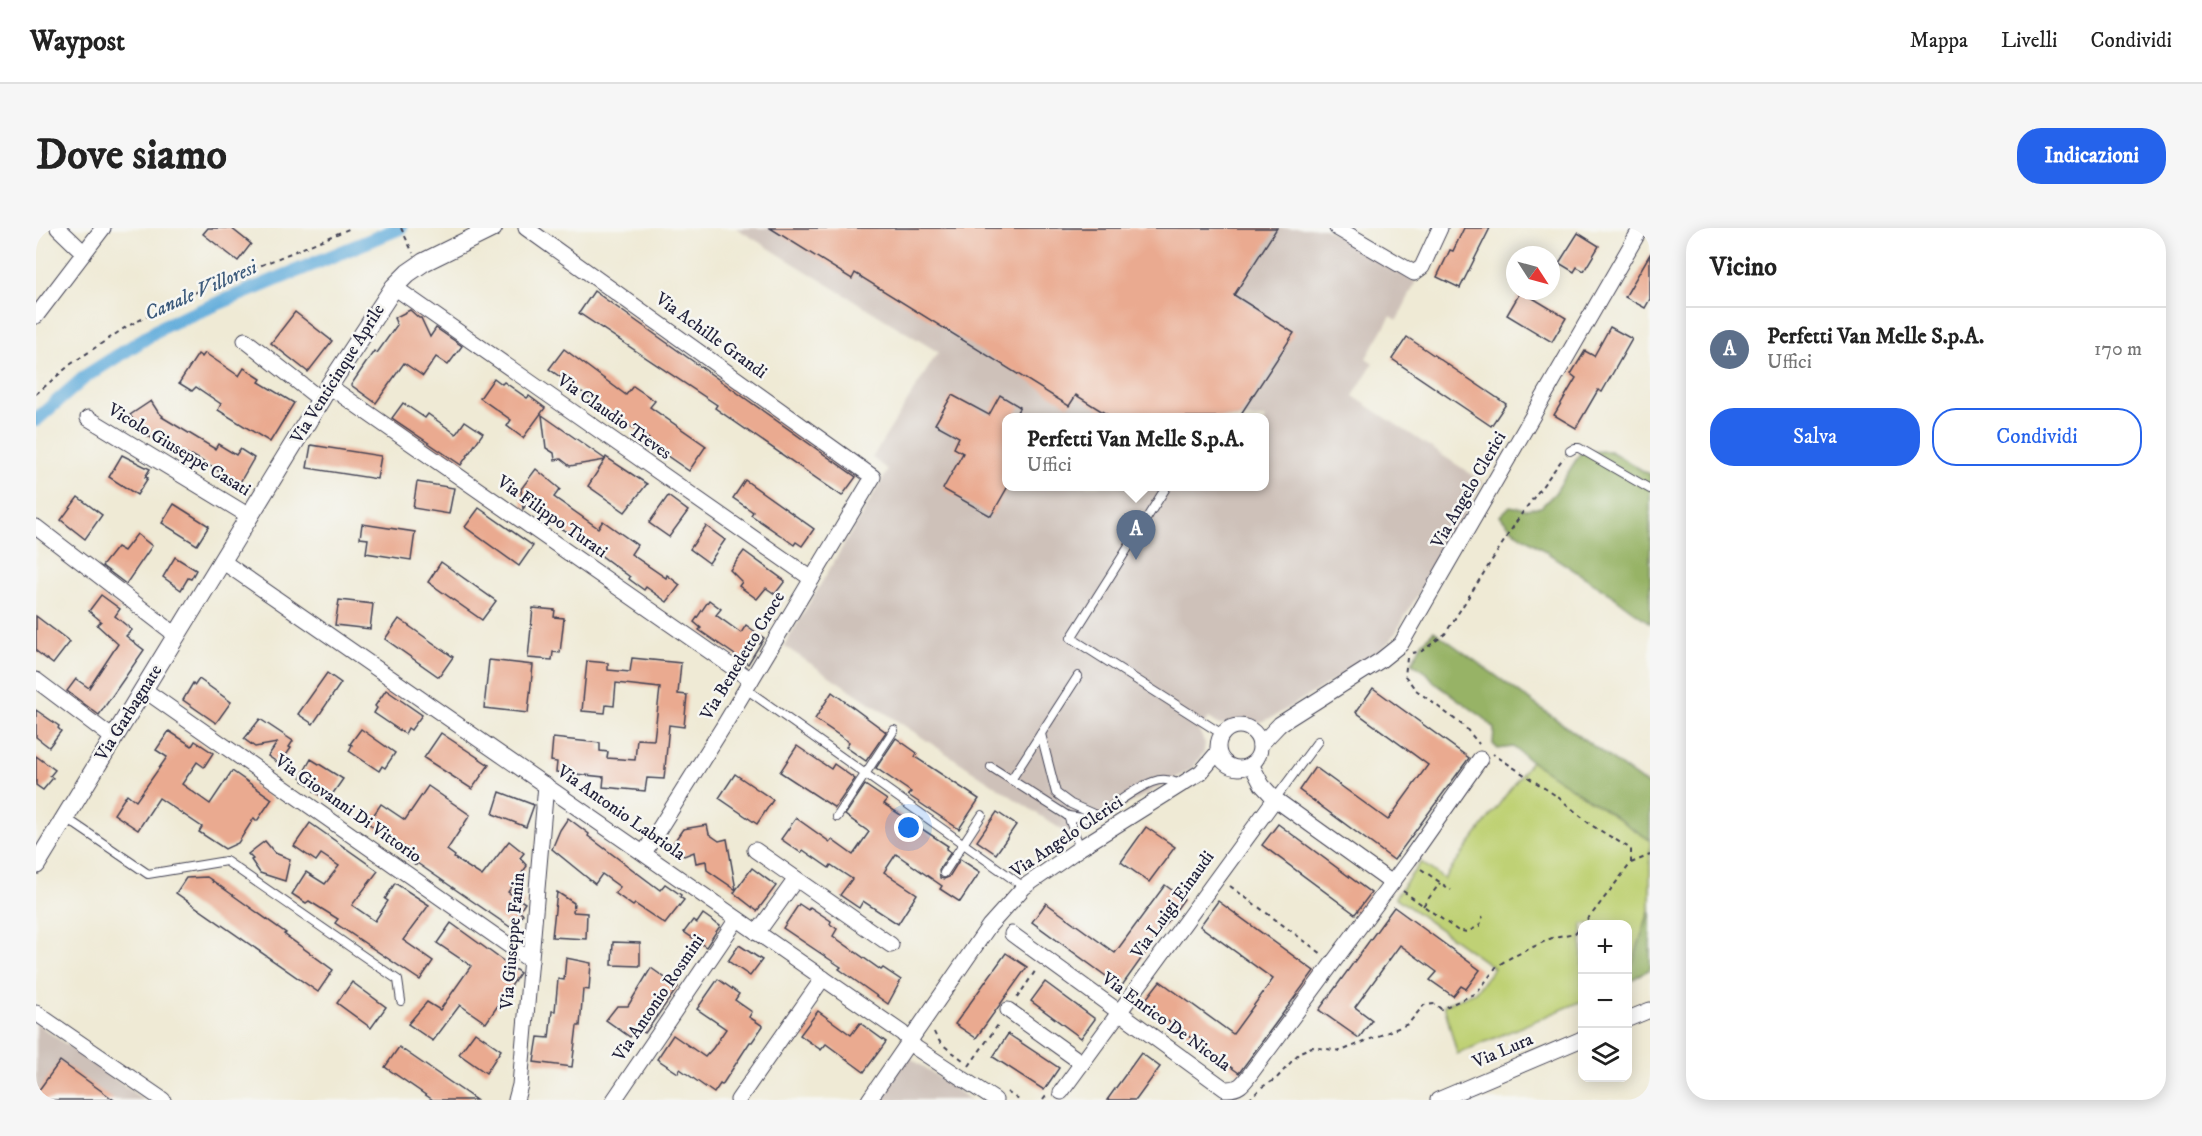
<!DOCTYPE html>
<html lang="it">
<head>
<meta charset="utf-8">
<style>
	:root { --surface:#fff; --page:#f6f6f6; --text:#222; --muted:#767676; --line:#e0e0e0; --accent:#2563eb }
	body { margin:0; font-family:"IM FELL DW Pica",serif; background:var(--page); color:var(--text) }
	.controls { position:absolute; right:18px; bottom:18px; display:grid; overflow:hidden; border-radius:12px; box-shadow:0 3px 15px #0003 }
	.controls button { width:54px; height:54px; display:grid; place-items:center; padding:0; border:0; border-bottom:2px solid var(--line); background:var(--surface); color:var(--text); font:30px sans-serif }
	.compass { position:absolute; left:1470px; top:18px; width:54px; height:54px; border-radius:50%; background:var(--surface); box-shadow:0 3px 15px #0003; rotate:126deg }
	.you { position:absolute; left:873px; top:600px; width:21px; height:21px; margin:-15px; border:4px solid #fff; border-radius:50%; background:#1a73e8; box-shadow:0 0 0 9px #1a73e833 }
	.badge { display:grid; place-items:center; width:39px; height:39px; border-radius:50%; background:var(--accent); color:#fff; font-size:20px; font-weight:700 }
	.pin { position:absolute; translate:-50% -50px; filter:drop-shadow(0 2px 3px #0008) }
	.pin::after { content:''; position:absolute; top:32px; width:21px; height:18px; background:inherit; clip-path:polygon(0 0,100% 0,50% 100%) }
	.popup { position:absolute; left:966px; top:185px; width:267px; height:78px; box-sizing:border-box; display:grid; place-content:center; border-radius:12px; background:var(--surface); filter:drop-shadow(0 2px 4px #0005); font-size:20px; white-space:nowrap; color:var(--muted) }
	.popup b { font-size:22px; color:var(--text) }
	.popup::after { content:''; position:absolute; left:50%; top:100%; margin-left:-12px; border:12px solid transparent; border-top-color:var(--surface) }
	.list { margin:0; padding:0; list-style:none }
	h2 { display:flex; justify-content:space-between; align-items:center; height:78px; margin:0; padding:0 24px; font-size:26px }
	h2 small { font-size:20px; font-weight:400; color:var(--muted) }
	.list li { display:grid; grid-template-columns:39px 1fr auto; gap:18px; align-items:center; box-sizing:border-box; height:84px; padding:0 24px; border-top:2px solid var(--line) }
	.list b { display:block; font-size:22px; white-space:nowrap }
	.list p { margin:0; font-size:20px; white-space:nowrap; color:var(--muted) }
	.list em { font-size:20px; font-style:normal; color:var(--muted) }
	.actions { display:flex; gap:12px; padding:18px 24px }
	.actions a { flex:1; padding:14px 0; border:2px solid var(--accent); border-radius:24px; text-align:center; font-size:21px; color:var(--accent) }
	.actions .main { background:var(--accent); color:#fff }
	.icon { flex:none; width:33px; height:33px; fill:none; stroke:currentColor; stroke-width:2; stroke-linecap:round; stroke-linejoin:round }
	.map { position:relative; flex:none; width:1614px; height:872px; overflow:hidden; border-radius:24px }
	header { display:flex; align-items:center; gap:36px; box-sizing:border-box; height:84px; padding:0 30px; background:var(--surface); border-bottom:2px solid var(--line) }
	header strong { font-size:28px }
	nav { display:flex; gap:33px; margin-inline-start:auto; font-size:21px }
	.intro { display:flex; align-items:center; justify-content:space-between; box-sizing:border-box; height:144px; padding:0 36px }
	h1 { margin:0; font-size:42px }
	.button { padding:15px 27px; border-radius:24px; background:var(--accent); color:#fff; font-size:21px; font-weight:700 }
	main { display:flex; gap:36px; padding:0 36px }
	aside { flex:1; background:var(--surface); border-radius:24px; box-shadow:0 3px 15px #0003 }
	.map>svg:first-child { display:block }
	.industrial { fill:#cec1b9; fill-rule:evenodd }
	.green { fill:#bfd174; stroke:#707a58; stroke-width:1.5 }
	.forest { fill:#97b366; stroke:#5c6a50; stroke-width:1.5 }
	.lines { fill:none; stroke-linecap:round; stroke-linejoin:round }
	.canal { stroke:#63addb; stroke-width:14 }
	.building { fill:#eaaa90 }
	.service-casing { stroke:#414052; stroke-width:10 }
	.minor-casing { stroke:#414052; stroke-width:17 }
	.tertiary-casing { stroke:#414052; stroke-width:20 }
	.path { stroke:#414052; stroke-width:2; stroke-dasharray:4.5 4.5; stroke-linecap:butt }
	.service { stroke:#fff; stroke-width:8 }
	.minor { stroke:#fff; stroke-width:15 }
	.tertiary { stroke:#fff; stroke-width:18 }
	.labels { text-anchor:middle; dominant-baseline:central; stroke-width:5; stroke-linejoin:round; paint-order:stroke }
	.street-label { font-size:18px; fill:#22223b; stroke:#f6f6f2 }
	.water-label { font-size:20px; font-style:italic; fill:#3c5a7b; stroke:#f6f6f2 }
</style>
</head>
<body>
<header>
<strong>Waypost</strong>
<nav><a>Mappa</a><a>Livelli</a><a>Condividi</a></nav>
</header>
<div class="intro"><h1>Dove siamo</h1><a class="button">Indicazioni</a></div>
<main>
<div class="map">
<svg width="1614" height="872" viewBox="0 0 1614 872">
	<rect width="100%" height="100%" fill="#f6f6f2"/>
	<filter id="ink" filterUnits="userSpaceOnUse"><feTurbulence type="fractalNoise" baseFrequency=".0167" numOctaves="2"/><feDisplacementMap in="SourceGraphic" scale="12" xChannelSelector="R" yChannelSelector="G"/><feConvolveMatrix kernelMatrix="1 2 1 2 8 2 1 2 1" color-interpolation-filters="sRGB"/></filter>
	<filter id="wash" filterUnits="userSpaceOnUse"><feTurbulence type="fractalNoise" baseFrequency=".008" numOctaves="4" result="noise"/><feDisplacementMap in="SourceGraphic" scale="24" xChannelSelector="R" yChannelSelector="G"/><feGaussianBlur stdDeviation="1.35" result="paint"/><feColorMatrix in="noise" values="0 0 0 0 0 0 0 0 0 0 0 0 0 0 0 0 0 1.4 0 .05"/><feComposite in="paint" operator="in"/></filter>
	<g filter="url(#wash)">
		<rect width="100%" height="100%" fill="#efead5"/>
		<g class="industrial">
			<path d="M700,0h589l91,54 -19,38 -6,-4 -25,42 7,5 -20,33 130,86 -91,157 -16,15 -101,62 -15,6h-23l-18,3 -10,-7 -10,13 6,12 -1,9 -12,17 -121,67 -287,-190 104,-176 -16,-12 66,-106zM971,190h258v68h-258z"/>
			<polygon points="0,795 108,872 0,872"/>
			<polygon points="872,828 935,872 842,872"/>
		</g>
		<polygon class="green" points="1495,533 1614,612 1614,680 1592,750 1592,696 1546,696 1546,773 1421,826 1408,777 1439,764 1458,740 1359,669 1385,634 1408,651"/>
		<g class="forest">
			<polygon points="1574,223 1614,247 1614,395 1567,361 1478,303 1464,288 1474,278 1490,281 1505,279 1519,265 1545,224"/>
			<polygon points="1398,403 1614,559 1614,612 1495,533 1477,519 1462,521 1457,516 1458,501 1448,490 1399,455 1391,445 1376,435 1386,415"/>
			<polygon points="1614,680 1614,741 1592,754 1592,750"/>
		</g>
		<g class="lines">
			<polyline class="canal" points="0,192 50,148 130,97 364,0"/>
		</g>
		<g id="blocks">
			<g class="building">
				<polygon points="172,0 195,0 215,16 202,33 167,6"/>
				<polygon points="734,0 1241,0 1198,67 1258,105 1203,189 1075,189 1040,167 1033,178 819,45 816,51"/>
				<polygon points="1428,0 1454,0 1424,60 1401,49 1414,22 1417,23"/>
				<polygon points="1542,5 1563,18 1548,43 1541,39 1538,44 1523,35"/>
				<polygon points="1614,26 1614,71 1609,80 1589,69"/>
				<polygon points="558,63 820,249 806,268 679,180 681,177 543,85"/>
				<polygon points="1485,63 1530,90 1516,114 1471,87"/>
				<polygon points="374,82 383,90 385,90 394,109 400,100 426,118 412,137 400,129 387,148 368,135 340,175 315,157 338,123 341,125 361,97 358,90"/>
				<polygon points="259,84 296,113 272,144 235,115"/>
				<polygon points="1574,99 1596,111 1566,164 1562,162 1540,200 1518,187 1540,150 1535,146 1549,123 1558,128"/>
				<polygon points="1371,109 1470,176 1455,198 1356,131"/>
				<polygon points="528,121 590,167 597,158 619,173 614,179 670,218 653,243 611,214 613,211 513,141"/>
				<polygon points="169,125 203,148 208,140 225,151 223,154 258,175 234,214 182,182 185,176 160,159 156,163 143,155 162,126 166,129"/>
				<polygon points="458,150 466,156 468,154 491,170 493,168 509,180 487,210 471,198 475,192 444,170"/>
				<polygon points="916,167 953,187 964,167 984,179 978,189 971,189 971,260 955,288 907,261 927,225 918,220 923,209 899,196"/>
				<polygon points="115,173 122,184 127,188 126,189 179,221 182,216 200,227 204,221 218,230 203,256 156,227 155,229 150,226 148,230 104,203 94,187"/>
				<polygon points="367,175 389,190 392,186 420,206 429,193 447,205 425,237 356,190"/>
				<polygon points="506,187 569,231 570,229 611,256 589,284 552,258 569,232 534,238 525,231 519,232 518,225 510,220"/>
				<polygon points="275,217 345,228 341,251 271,240"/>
				<polygon points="86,227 114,241 109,249 112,250 101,267 73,249"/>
				<polygon points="500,241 524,261 518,269 562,300 567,293 601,317 595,326 630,350 631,347 644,357 631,374 610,359 608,362 593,351 594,349 541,310 519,297 522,294 493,273 487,281 485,261"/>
				<polygon points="709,252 778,301 766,318 760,314 758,317 747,309 715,287 717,284 697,270"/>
				<polygon points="381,254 418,260 413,286 377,280"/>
				<polygon points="632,268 652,283 633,309 613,295"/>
				<polygon points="42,269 66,287 49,311 25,292"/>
				<polygon points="138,276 173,298 161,317 126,295"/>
				<polygon points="443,280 497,318 483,338 429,299"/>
				<polygon points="326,296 379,304 375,332 330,325 332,311 324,310"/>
				<polygon points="670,298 689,312 673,335 654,321"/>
				<polygon points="101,306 116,318 90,356 66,338 81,319 88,323"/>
				<polygon points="708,323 749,353 739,366 730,360 721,371 703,358 706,354 694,342"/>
				<polygon points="139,329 160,342 155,351 152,350 145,362 127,349"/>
				<polygon points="405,334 460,373 446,392 392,354"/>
				<polygon points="65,367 84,381 79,388 96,402 90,408 108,422 63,487 31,463 40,451 53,460 82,416 61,397 65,393 53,383"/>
				<polygon points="303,372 337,376 334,401 299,397"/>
				<polygon points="673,372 685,381 680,387 705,405 710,397 728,410 712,436 663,402 665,400 658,394"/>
				<polygon points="497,380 519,382 518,389 528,390 524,425 517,424 516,432 492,430"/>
				<polygon points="0,388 34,414 17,436 0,423"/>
				<polygon points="363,391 417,429 403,449 349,411"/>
				<polygon points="596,430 645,435 642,466 651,467 648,499 633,497 628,551 611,550 609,563 567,559 568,549 520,544 521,534 515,533 517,510 564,515 564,523 572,524 571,530 599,532 601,511 618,512 624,460 580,455 578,478 570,477 569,485 546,483 551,433 572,435 572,442 594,444"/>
				<polygon points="453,432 497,437 492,485 448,480"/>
				<polygon points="291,445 305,455 277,496 262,486"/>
				<polygon points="163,451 195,474 180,495 147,472 157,455 159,457"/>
				<polygon points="1337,460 1433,530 1358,632 1263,562 1279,539 1352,592 1392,537 1320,484"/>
				<polygon points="350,462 386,487 375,502 372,500 369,506 338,485 341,480 339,478"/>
				<polygon points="796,464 850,504 830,533 810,519 813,514 779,491"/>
				<polygon points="0,482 23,498 22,500 25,503 13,519 0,509"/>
				<polygon points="224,491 257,513 253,519 255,520 244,536 232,528 241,515 219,519 208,511"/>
				<polygon points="325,501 359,525 349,540 346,538 343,543 313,523 316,517 314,516"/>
				<polygon points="133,503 156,518 159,513 177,525 168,539 161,534 146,556 174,576 196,543 236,571 221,593 218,590 202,615 189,621 163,604 166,599 123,570 102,602 78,586 91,566 100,573 131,529 120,522"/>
				<polygon points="405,505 453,537 436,561 388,530"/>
				<polygon points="860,510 881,525 879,529 943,571 923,601 872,567 875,564 840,540"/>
				<polygon points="761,518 795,541 798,536 819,551 799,580 744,544"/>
				<polygon points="0,528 19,542 14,548 17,550 7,562 0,557"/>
				<polygon points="275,531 307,551 293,571 290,572 278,563 279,561 267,553 269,551 265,549"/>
				<polygon points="699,546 737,572 721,596 683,570"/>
				<polygon points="829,557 851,572 848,576 912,618 910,621 915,624 903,642 904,650 908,651 913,649 924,631 944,644 924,674 904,661 906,658 860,626 848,644 881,666 862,696 827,673 823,680 804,667 816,651 795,637 793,640 767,622 765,625 745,611 760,590 794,614 796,612 817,627 833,604 809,587"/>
				<polygon points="392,558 434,587 411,622 419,628 418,630 446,648 473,613 488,625 484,630 491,638 472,664 489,675 483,684 487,686 477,701 381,635 380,637 365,626 369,620 332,595 345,576 369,592"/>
				<polygon points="464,564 498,577 490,599 457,586"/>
				<polygon points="961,584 980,597 960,626 941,613"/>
				<polygon points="532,590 553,606 552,608 624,662 629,656 645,667 644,669 648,672 629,696 599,676 597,678 579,665 584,659 566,646 559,656 516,621 524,602"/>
				<polygon points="274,595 342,643 316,677 339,693 352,673 349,671 359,655 393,677 367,712 397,733 384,752 299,695 302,691 273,673 270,675 256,666 270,644 289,656 303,638 285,626 280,633 258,618"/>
				<polygon points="1242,596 1335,665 1319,686 1226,617"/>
				<polygon points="671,597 673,606 683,613 691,611 700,662 716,640 740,658 721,683 698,665 700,662 671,642 670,633 660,635 658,624 648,628 635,618 647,601"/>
				<polygon points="1110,599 1139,619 1113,654 1085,634"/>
				<polygon points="229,613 239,625 254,631 249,653 224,645 215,632 217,631 212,626"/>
				<polygon points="171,649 177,653 176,655 177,653 250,705 248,706 297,742 282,764 140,665 150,650"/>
				<polygon points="1129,657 1148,671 1085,759 996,694 1010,675 1079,725"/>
				<polygon points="521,664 538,675 537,684 551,685 550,711 516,709"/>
				<polygon points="1182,673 1278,743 1203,845 1107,775 1124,753 1197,806 1237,751 1164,698"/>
				<polygon points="763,676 772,682 774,679 795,693 794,696 801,701 797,708 845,742 847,740 865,752 852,776 803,741 805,739 747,700"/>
				<polygon points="1358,679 1444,742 1430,761 1425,758 1417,768 1394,752 1401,744 1364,717 1319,779 1336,792 1323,810 1283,782"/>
				<polygon points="667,686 684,698 670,719 648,704 657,692 661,695"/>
				<polygon points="415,695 484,745 450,795 424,777 397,813 372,796 391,774 404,782 435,738 401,715"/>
				<polygon points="577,714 604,715 604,738 576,737"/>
				<polygon points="703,717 726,732 714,748 692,733"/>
				<polygon points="970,725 991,739 940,810 919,796"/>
				<polygon points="530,730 555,735 553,762 547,761 544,798 541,798 536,839 498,834 502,809 513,810 516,783 519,783 522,751 528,752"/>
				<polygon points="615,740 642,759 609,805 601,800 594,809 570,792 581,778 592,778"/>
				<polygon points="682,751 703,766 699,772 716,784 713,789 727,798 716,814 714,814 686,857 684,856 678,865 644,841 642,845 621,831 637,807 669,829 677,820 690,801 661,781"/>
				<polygon points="316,754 350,779 335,800 301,775"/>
				<polygon points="1009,754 1059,791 1045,810 995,773"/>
				<polygon points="782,783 815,807 824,795 850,814 828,844 790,816 785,822 764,807"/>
				<polygon points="439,804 465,822 450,845 423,826"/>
				<polygon points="972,806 1023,840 1008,862 957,829"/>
				<polygon points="363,819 440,872 397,872 349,839"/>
				<polygon points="1105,825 1124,839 1100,872 1071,872"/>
				<polygon points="24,833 78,872 0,872 0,866"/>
			</g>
		</g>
	</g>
	<g filter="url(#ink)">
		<use href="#blocks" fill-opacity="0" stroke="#414052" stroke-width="1.5"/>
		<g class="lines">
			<defs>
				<g id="service">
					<polyline points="1534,223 1539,220 1543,220 1614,261"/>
					<polyline points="1131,258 1035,410 1186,506"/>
					<polyline points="710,461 988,659"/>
					<polyline points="1005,506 1020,565 1035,576 1062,588"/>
					<polyline points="955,539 1032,588"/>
					<polyline points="975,552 1042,448"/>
					<polyline points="1239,571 1282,513"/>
					<polyline points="801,589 858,502"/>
					<polyline points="30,590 112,646 190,633 362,752 365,773"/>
					<path d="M1044,620l-12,-32 22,3 8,-3c15,-10 50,-39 68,-36 5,0 10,3 14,4"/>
					<polyline points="908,645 946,587"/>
				</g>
				<g id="minor">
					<polyline points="22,0 48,25"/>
					<polyline points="490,0 837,249 687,499 608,625"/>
					<polyline points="1301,0 1378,45 1386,39 1404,0"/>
					<polyline points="358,59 776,351"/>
					<polyline points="0,88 67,0"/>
					<polyline points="209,112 285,172"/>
					<polyline points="293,158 715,452"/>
					<polyline points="52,190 213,288"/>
					<polyline points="0,299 140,407"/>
					<polyline points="186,333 866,805 880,820 959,872"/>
					<polyline points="0,452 77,510"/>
					<polyline points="107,461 495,733"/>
					<circle cx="1203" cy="519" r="21"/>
					<polyline points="1224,517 1244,496 1345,432 1365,416 1605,0"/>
					<polyline points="1215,536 1226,557 1239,571 1356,655"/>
					<polyline points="719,622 855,717"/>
					<polyline points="721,705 760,651"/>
					<path d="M976,706l213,155c14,1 18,-5 26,-16l158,-213 71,-101"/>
					<polyline points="972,782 1046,835"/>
					<polyline points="0,785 127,872"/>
					<polyline points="1592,791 1614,782"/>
					<polyline points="1025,864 1239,571"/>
					<polyline points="480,872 484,857 510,557"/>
					<polyline points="578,872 701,691"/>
					<polyline points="702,872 787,750"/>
					<polyline points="833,872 953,698 988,659 1044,620 1165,544 1182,524"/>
					<polyline points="1402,872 1546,811"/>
				</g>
				<polyline id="tertiary" points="0,637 293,158 358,59 372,45 388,34 457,0"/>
			</defs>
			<use href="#service" class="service-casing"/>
			<use href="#minor" class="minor-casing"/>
			<use href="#tertiary" class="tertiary-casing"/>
			<g class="path">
				<polyline points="365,0 377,25"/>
				<polyline points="0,166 35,136 90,99 151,68 315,0"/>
				<polyline points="1376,425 1386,423 1409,406 1484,288 1528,229"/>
				<polyline points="1371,430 1369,448 1380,462 1429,499 1443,516"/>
				<polyline points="1595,635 1614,627"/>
				<polyline points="1385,641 1415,662"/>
				<polyline points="1194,658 1286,726"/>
				<polyline points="1367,663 1421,702 1431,704 1443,698 1447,691 1446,688"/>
				<polyline points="1387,678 1404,655"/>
				<polyline points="981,770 1000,742"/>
				<path d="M898,804c6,15 19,19 30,29"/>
				<polyline points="933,838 964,794"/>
				<polyline points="971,864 983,872"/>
				<polyline points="1007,872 1011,867"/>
				<polyline points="1169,872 1172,872"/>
				<polyline points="1213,872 1226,859 1240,851 1264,824 1276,819 1305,823 1372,796 1388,777 1399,776 1405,781 1441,765 1461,738 1474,730 1518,709 1539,705 1556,686 1595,635 1595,621 1555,597 1522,569 1457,526"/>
			</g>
			<use href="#service" class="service"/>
			<use href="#minor" class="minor"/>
			<use href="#tertiary" class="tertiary"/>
		</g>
	</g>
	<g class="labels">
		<g class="street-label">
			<text transform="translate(675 108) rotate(36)">Via Achille Grandi</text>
			<text transform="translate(302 146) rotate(-58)">Via Venticinque Aprile</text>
			<text transform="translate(578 189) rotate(35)">Via Claudio Treves</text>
			<text transform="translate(143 222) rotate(31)">Vicolo Giuseppe Casati</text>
			<text transform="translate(1433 262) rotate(-60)">Via Angelo Clerici</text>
			<text transform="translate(516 289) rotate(35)">Via Filippo Turati</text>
			<text transform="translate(707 428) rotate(-59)">Via Benedetto Croce</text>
			<text transform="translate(93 485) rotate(-58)">Via Garbagnate</text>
			<text transform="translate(312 581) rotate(35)">Via Giovanni Di Vittorio</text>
			<text transform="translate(585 585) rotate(35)">Via Antonio Labriola</text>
			<text transform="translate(1031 609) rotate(-34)">Via Angelo Clerici</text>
			<text transform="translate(1137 677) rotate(-54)">Via Luigi Einaudi</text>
			<text transform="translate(477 713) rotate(-85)">Via Giuseppe Fanin</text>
			<text transform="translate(623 770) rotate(-56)">Via Antonio Rosmini</text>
			<text transform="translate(1130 794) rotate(36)">Via Enrico De Nicola</text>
			<text transform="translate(1467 823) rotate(-23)">Via Lura</text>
		</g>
		<g class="water-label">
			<text transform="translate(165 63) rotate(-24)">Canale Villoresi</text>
		</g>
	</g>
</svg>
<div class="controls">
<button>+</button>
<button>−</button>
<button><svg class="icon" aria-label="layers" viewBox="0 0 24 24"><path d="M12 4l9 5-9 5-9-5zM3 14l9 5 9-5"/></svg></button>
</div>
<svg class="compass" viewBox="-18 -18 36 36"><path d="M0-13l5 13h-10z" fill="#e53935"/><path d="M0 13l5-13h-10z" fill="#767676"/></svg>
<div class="you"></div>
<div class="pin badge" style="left:1100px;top:332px;background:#5c6f8a">A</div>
<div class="popup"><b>Perfetti Van Melle S.p.A.</b>Uffici</div>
</div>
<aside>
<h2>Vicino<small></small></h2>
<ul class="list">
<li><span class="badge" style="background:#5c6f8a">A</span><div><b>Perfetti Van Melle S.p.A.</b><p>Uffici</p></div><em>170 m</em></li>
</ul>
<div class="actions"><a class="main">Salva</a><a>Condividi</a></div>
</aside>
</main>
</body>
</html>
